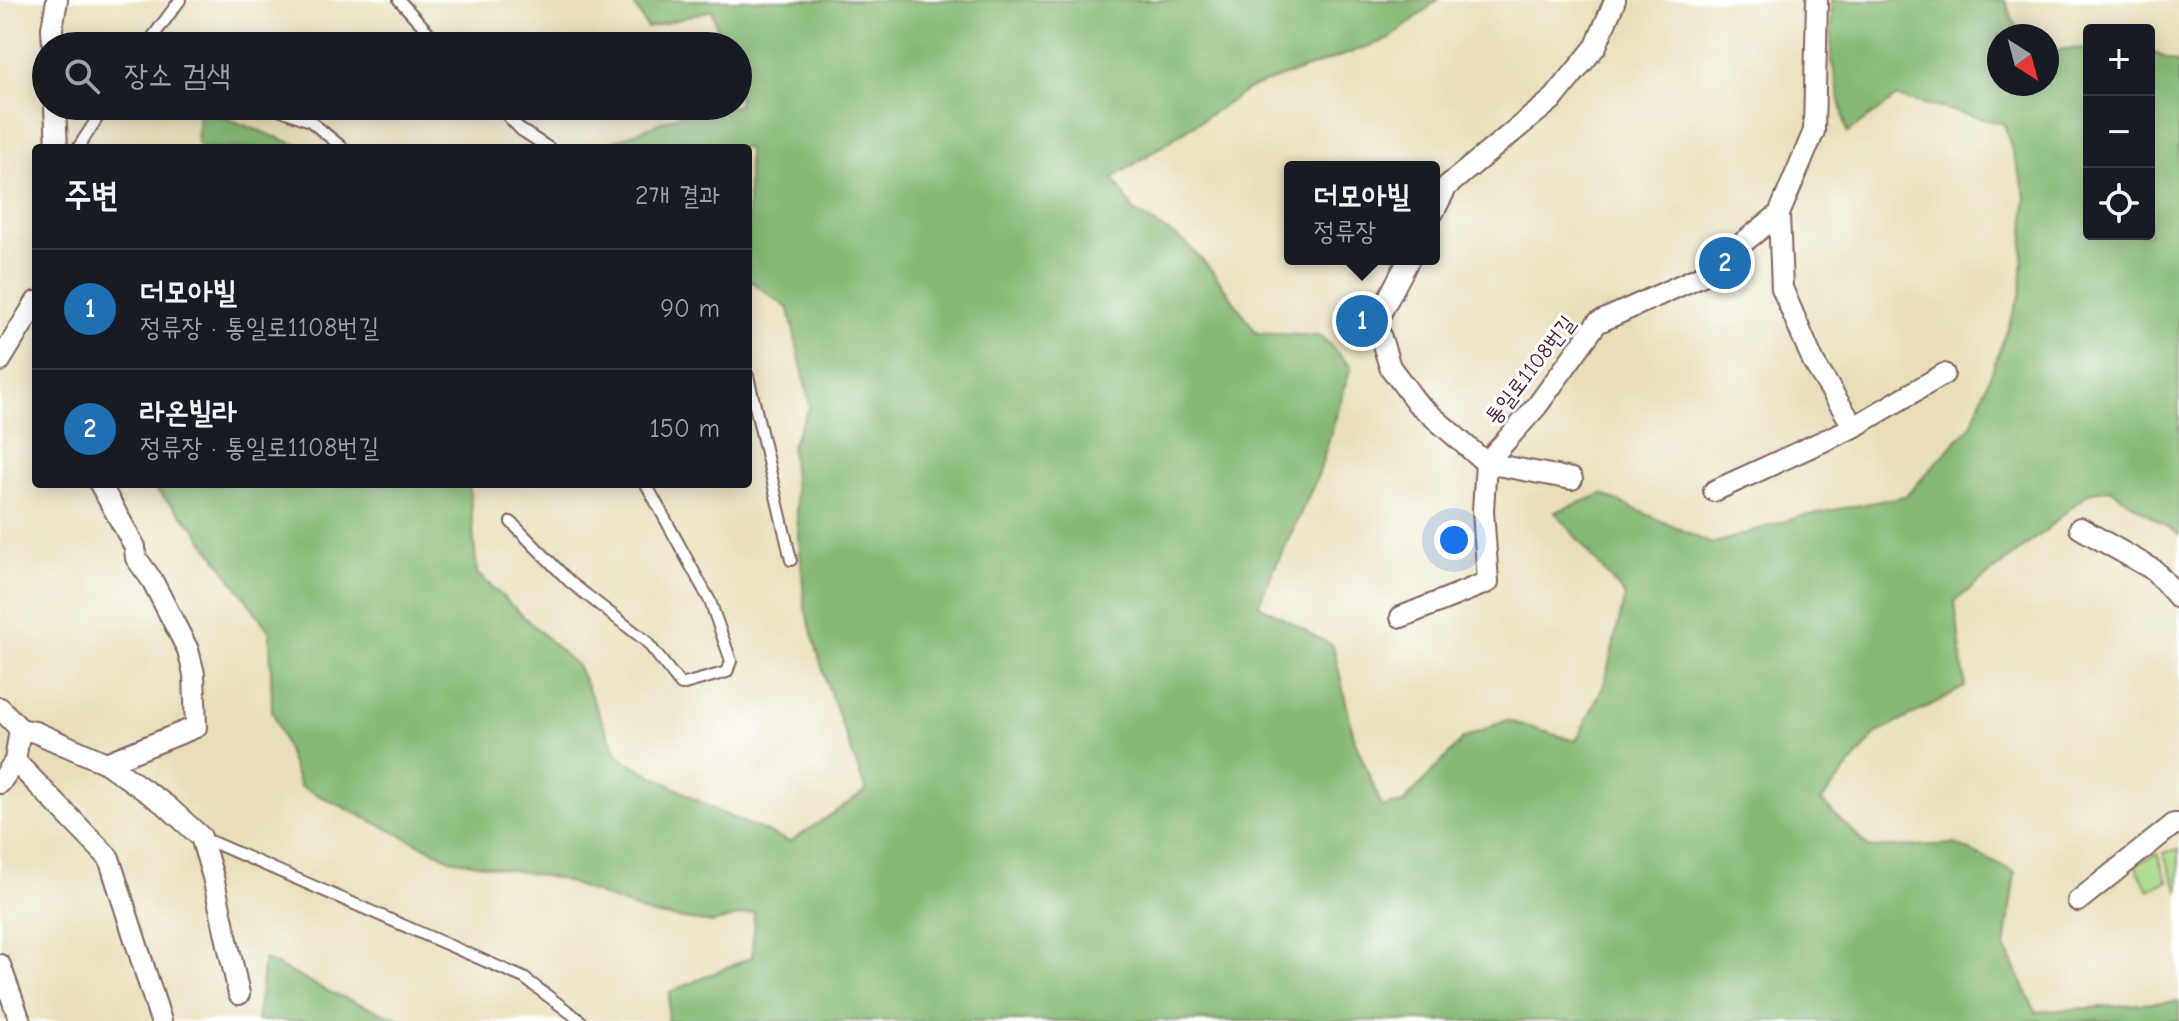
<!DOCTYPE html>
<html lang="ko">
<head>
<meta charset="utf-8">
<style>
	:root { --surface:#171b24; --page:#20242c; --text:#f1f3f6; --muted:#9ea1a6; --line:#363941; --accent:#1f6fb2 }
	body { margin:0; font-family:"Comic Neue","Poor Story",sans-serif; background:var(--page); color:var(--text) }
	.controls { position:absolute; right:24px; top:24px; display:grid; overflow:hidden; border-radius:8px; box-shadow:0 4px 20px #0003 }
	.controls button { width:72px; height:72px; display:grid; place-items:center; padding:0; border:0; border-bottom:2px solid var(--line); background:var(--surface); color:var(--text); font:40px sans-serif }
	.compass { position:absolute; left:1987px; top:24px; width:72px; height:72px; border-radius:50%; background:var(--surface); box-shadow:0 4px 20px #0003; rotate:144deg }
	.you { position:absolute; left:1454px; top:540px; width:28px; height:28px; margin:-20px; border:6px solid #fff; border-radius:50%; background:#1a73e8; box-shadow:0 0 0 12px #1a73e833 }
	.badge { display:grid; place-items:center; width:52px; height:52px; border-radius:50%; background:var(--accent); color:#fff; font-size:26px; font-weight:700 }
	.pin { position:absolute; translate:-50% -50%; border:4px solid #fff; box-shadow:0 2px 8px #0006 }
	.popup { position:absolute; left:1284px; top:161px; width:156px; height:104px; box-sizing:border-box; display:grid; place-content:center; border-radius:8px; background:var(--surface); filter:drop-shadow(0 2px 6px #0005); font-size:26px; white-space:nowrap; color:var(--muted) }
	.popup b { font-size:30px; color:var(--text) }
	.popup::after { content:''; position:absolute; left:50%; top:100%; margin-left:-16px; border:16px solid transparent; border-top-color:var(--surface) }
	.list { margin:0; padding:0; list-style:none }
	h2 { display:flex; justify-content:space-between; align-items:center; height:104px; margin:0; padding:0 32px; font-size:34px }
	h2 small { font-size:26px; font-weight:400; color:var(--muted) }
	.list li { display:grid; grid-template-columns:52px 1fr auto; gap:24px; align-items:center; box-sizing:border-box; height:120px; padding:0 32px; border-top:2px solid var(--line) }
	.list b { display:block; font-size:30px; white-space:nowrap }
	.list p { margin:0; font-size:26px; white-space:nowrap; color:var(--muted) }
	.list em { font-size:26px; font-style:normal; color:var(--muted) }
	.icon { flex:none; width:44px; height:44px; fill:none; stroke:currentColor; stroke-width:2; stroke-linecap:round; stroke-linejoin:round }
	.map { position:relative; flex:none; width:2179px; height:1021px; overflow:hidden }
	.search { position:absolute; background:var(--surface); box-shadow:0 4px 20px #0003; left:32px; top:32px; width:720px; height:88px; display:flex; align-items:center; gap:20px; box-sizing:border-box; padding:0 28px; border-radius:44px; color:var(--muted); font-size:30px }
	.panel { position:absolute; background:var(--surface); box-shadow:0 4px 20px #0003; left:32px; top:144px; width:720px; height:344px; border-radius:8px }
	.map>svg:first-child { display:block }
	.green { fill:#a9d987; stroke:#7a7c59; stroke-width:2 }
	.forest { fill:#86b974; stroke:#686c50; stroke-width:2 }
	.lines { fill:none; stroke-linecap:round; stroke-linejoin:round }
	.lane-casing { stroke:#81625d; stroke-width:14 }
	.street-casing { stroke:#81625d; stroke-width:24 }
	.lane { stroke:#fff; stroke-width:10 }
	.street { stroke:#fff; stroke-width:20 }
	.labels { text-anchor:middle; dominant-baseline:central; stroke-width:6; stroke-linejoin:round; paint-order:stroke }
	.street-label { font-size:22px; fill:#4a1f2b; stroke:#fff }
</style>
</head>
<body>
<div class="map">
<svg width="2179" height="1021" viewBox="0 0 2179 1021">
	<rect width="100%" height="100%" fill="#fff"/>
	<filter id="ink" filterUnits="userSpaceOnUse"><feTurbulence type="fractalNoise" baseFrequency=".0125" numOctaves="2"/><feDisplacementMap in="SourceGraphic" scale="16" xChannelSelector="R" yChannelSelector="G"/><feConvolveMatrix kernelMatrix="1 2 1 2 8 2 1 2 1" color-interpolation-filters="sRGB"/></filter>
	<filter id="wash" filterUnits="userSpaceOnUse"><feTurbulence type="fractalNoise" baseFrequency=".006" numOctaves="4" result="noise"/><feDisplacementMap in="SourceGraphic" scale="32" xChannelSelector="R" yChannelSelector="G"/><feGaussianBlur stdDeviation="1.8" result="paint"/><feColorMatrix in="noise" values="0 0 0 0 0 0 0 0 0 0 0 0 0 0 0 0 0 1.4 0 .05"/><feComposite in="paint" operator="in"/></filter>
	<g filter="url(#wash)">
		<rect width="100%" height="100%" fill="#e8dfba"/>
		<g class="green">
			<polygon points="2179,849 2179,893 2163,853"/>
			<polygon points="2157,854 2168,881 2148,890 2135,864"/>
		</g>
		<g class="forest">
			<polygon points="632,0 1438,0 1389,39 1251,88 1113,178 1135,212 1185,242 1213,272 1257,333 1321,336 1351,367 1318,476 1258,604 1333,646 1355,741 1382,807 1403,803 1463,739 1506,720 1576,741 1604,685 1625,596 1555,512 1602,494 1712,544 1798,517 1906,496 1972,424 2021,292 2026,195 2004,124 1897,97 1847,133 1831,57 1832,0 2005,0 2014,23 2025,36 1999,36 1999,84 2047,84 2047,50 2089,48 2089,234 2149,234 2149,51 2179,63 2179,535 2110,489 2088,493 2041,534 1955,601 1965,687 1876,734 1821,801 1869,848 1955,844 2015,872 2005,947 2036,1012 2179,1001 2179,1021 667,1021 670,992 752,957 754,912 712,923 649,914 560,879 450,859 300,786 272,710 270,632 193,526 150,484 469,484 477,573 578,667 618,756 719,812 790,842 866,791 826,681 805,608 791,445 810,406 789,309 748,279 748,148 615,148 610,143 701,106 738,106 738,46 722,46 712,10 647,28"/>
			<polygon points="199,108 305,148 203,148 197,144"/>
			<polygon points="264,959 329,992 405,1021 257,1021"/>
		</g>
	</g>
	<g filter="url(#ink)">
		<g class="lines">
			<defs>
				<g id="lane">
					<polyline points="399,0 441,46"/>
					<polyline points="146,46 180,0"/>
					<polyline points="271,106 310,121 343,148"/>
					<polyline points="498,106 521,130 549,148"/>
					<polyline points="78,148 105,106"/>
					<polyline points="748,376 791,560"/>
					<polyline points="511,522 570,582 646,641 681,685 727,672 731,661 710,601 646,484"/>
					<polyline points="203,838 524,978 581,1021"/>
				</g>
				<g id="street">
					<polyline points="1817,0 1814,131 1779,214 1782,288 1814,363 1854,427"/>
					<polyline points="53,46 52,28 57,0"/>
					<polyline points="55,106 57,148"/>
					<polyline points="1434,211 1447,186 1554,98 1596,46 1615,0"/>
					<polyline points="1409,259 1376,322 1390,367 1417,403 1486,463 1572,479"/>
					<polyline points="0,361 36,302"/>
					<polyline points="100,484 135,547 136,558 152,580 188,650 194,674 196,727 106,763"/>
					<polyline points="1714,491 1854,427 1944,374"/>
					<polyline points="2080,528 2154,570 2179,598"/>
					<polyline points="1401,617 1488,582 1483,510 1486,463 1537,406 1597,323 1701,276 1779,214"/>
					<polyline points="0,708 20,729 35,732 106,763 167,806 201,837 213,877 239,994"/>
					<polyline points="15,761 109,858 161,1021"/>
					<polyline points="0,783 15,761 20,729"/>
					<polyline points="2078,901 2174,824 2179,824"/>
					<polyline points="0,965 20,1021"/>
				</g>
			</defs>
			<use href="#lane" class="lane-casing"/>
			<use href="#street" class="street-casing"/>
			<use href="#lane" class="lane"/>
			<use href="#street" class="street"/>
		</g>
	</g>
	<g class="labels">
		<g class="street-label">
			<text transform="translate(1530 370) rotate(-52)">통일로1108번길</text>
		</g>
	</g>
</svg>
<div class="controls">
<button>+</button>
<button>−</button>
<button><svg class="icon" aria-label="locate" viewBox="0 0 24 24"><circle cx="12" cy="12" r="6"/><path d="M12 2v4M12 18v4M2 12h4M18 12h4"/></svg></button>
</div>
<svg class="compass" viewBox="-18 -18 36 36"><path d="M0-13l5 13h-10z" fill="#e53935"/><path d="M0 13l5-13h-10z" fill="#9ea1a6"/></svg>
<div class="you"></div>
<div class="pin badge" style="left:1362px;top:321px">1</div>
<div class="popup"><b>더모아빌</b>정류장</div>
<div class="pin badge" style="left:1725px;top:263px">2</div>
<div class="search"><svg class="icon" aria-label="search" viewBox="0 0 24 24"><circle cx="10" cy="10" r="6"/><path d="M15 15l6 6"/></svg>장소 검색</div>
<section class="panel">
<h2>주변<small>2개 결과</small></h2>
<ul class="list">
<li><span class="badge">1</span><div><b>더모아빌</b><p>정류장 · 통일로1108번길</p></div><em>90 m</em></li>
<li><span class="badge">2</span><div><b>라온빌라</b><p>정류장 · 통일로1108번길</p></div><em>150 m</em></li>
</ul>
</section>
</div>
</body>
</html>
